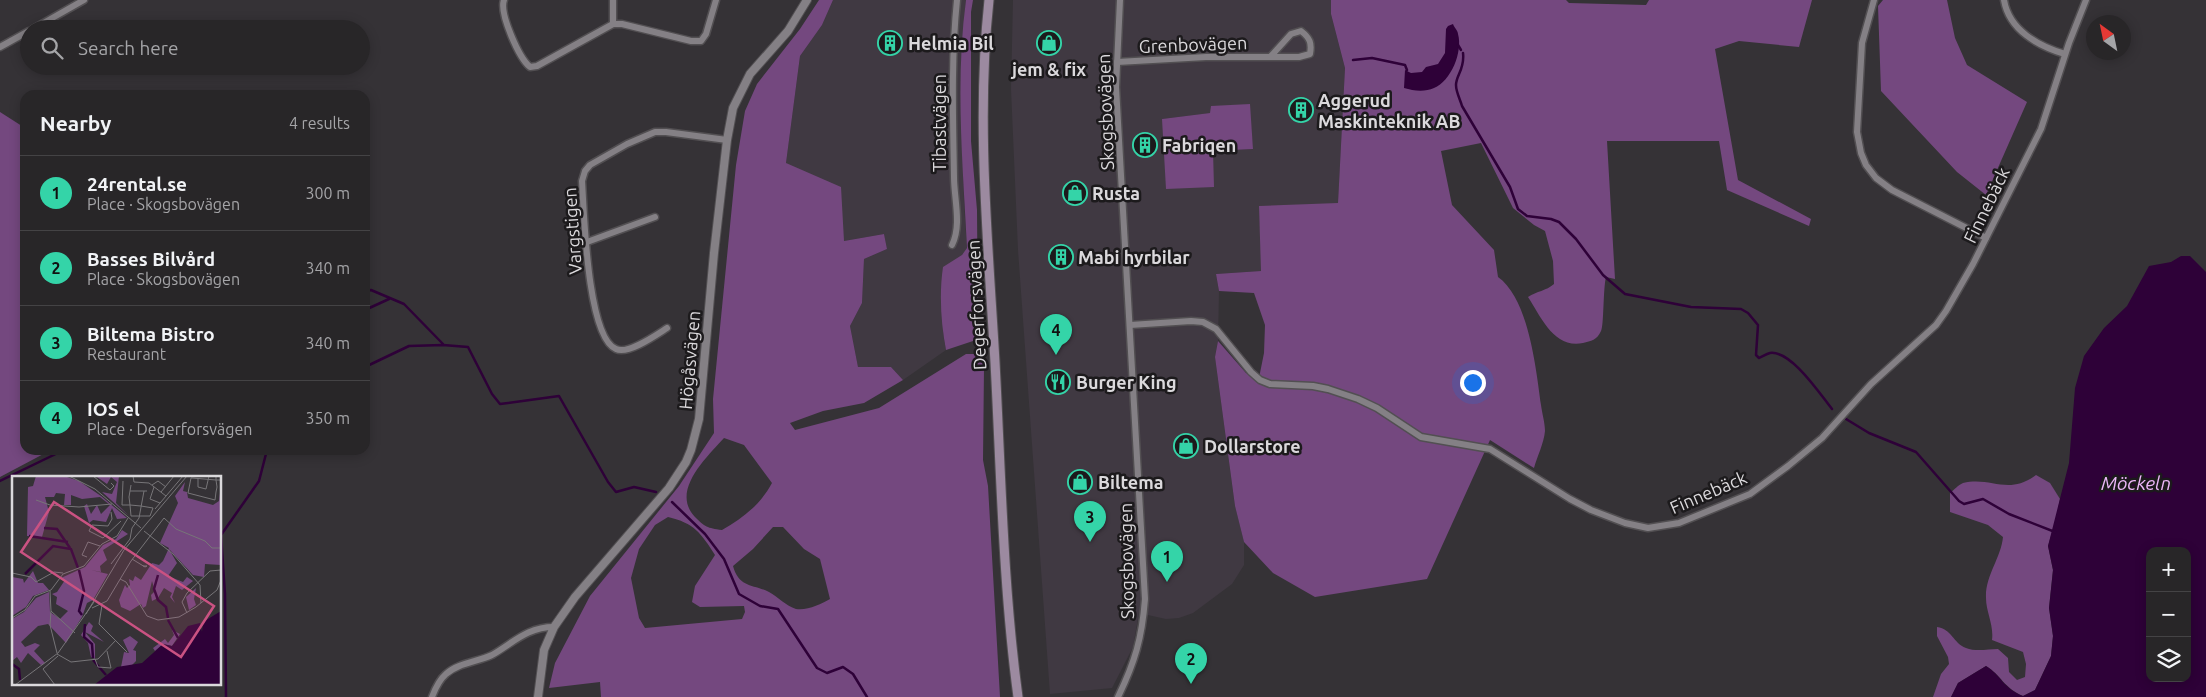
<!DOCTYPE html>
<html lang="en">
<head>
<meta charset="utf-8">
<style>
	:root { --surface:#282628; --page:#343234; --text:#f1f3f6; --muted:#a5a5a8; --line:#444345; --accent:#34d4a8 }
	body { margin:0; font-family:Ubuntu,sans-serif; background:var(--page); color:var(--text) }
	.controls { position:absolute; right:15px; bottom:15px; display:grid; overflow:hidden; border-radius:10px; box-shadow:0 2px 12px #0003 }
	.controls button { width:45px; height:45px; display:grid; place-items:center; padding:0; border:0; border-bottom:1px solid var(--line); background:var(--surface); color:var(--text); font:25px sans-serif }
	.compass { position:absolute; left:2086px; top:15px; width:45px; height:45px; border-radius:50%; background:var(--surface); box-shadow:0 2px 12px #0003; rotate:327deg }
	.you { position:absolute; left:1472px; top:382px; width:18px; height:18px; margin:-12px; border:4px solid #fff; border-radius:50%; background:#1a73e8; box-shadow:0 0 0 8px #1a73e833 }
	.badge { display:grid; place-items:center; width:32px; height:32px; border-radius:50%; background:var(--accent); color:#111; font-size:16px; font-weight:700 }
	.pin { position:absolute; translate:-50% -41px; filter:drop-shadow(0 1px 2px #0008) }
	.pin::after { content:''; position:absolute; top:26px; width:18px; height:15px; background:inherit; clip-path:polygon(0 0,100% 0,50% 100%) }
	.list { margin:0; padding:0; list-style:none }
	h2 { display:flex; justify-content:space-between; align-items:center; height:65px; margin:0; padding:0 20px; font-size:21px }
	h2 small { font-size:16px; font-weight:400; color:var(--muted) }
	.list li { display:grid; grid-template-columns:32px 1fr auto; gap:15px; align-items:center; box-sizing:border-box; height:75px; padding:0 20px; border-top:1px solid var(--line) }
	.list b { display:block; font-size:19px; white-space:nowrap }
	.list p { margin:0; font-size:16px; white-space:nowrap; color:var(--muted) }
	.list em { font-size:16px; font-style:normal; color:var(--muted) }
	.icon { flex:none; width:28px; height:28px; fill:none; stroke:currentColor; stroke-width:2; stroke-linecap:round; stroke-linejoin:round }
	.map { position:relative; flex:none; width:2206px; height:697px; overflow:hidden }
	.search { position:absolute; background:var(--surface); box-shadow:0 2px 12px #0003; left:20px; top:20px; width:350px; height:55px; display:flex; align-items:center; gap:12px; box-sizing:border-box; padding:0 18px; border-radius:28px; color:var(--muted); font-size:19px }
	.panel { position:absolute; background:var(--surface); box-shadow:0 2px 12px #0003; left:20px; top:90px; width:350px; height:365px; border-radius:15px }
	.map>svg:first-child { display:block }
	.built { fill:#403942; fill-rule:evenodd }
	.green { fill:#74487f; fill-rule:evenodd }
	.water { fill:#2e0138; fill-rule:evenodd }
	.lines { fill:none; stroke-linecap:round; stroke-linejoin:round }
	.stream { stroke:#2e0138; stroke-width:2.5 }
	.minor-casing { stroke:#524f52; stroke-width:9 }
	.tertiary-casing { stroke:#524f52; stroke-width:10 }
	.secondary-casing { stroke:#524f52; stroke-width:11 }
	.minor { stroke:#848085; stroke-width:6 }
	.tertiary { stroke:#848085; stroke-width:8 }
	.secondary { stroke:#9c8aa0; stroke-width:9 }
	.labels { text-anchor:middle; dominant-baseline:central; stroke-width:5; stroke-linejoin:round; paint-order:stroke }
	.poi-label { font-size:18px; font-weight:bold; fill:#dbd9dc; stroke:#1c1a1c; text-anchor:start }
	.street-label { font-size:18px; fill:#dbd9dc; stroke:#1c1a1c }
	.water-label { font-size:19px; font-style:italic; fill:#ecb7f9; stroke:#1c1a1c }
	.inset-river { fill:none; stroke:#2e0138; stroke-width:2.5 }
	.inset-road { fill:none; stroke:#777578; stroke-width:1 }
	.view { fill:#ca5282; fill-opacity:0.15; stroke:#ca5282; stroke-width:2.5 }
	.inset-edge { fill:none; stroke:#dbd9dc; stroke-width:2.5 }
</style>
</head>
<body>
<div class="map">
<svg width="2206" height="697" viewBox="0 0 2206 697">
	<rect width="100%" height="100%" fill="#353236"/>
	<g class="built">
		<polygon points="833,0 966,0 961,68 964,203 967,249 962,255 943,333 946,350 903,380 891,367 858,367 850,326 862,303 864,259 887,249 884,234 844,241 786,163 800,56 822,25"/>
		<path d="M1013,0h318v14l14,54 -7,136 -79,2 3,65 -46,3 3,17 -1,50 -3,16 20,149 9,36v23l-12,19 -39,29 -14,5 -13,1 -27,-6 -6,34 -21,41 -62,6 -32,-444 -7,-161zM1249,104l4,45 -40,2 -51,-32 49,-6z"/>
	</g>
	<g class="green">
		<path d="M819,0h14l-11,25 -22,31 -14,107 55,24 3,54 40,-7 3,15 -23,10 -2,44 -12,23 8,41h33l12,13 -39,23 -41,8 -33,12 5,7 84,-22 87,-54h15l3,14 -1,92 5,26 12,211h-399l-1,-15 -51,6 6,-25 35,-67 89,-110 35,-53 -1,-34 23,-234 9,-54 12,-27 43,-55zM724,438l20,7 28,38c-12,22 -29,35 -50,47 -15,-2 -17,-3 -27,-13 -25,-26 12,-60 29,-79zM668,517c26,6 33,16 47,38l-20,31 -3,16 8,5 44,-1 1,6 -3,7 -97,9 -6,-10 -8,-40 8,-29 16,-24zM773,527h10l21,22 16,10 10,40c-9,5 -23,12 -34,10 -10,-3 -18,-12 -27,-17 -16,-8 -30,-4 -36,-26l20,-17z"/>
		<path d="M966,0h7l-2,12v129l6,69 1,123 -5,8 -27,9c-5,-26 -7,-56 -3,-83l19,-12 5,-7c-4,-82 -12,-166 -1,-248z"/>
		<path d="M1331,0h235l3,3 77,2 3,-5h163l-13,47 -60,-6 -24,8 23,131 73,39 -2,7 -82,-36 -8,-49h-112l8,138 -9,-2c-3,12 -2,49 -5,54 -4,9 -10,10 -18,12 -29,6 -42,-26 -55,-46 9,-6 18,-6 26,-13l-1,-23 -8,-30 -11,-6 -21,-17 -32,-65 -40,8 11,54 42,45 4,27c31,22 38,92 43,128 1,8 4,18 4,26 -1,12 -8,26 -11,37l-44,-28 -63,139 -112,18 -42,-24 -29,-31 -9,-36 -20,-149 3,-16 28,32 13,5 5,-25 1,-28 -11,-32 -35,-2 -3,-17 45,-3 -2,-65 79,-3 7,-135 -14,-54z"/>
		<polygon points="1883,0 1947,0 1955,38 1967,65 2027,102 1986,195 1957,172 1881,91 1878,6"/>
		<polygon points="1250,104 1253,149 1213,151 1214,187 1166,189 1162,119 1210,113 1211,106"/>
		<polygon points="0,112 25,128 25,450 51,450 0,477"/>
		<path d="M2036,475l14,8 10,16 -4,20 -8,27 5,24 -4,38 4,28 -2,20 -16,34 -12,6c-19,-8 -22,-21 -37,-30l-28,17 -7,14h-18l8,-23 8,-10 -1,-7 -11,-21v-9c15,2 16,16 29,21 10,4 22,1 32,1l10,9 1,14 8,8 8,-3 1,-13 -3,-12 -31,-12c2,-15 -6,-28 -6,-42 -1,-22 15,-40 17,-61l-15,-12 -38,-13v-19c4,-3 8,-8 13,-10 28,-7 45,13 73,-8z"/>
	</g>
	<g class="water">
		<path d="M1453,24c1,3 5,7 5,10 5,18 -7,47 -24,54 -9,4 -20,3 -30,0l1,-18 6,3 11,-1 4,-5 12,-3 7,-11 1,-24 2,-3z"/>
		<path d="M2181,256h9l16,16v425h-255l7,-14 28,-17c15,9 17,22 37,30l12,-6 16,-34 2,-20 -4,-28 4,-38 -5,-24 21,-83 6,-75 9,-32 20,-28 23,-22 22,-40 22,-4zM2150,551h37v127h-37z"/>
	</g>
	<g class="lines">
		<g class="stream">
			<polyline points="1458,45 1461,50"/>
			<path d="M1463,53c2,16 -7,22 -7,32 0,7 4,14 6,21l48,81 8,22 9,7 24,3 8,3 17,17 27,36 22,19 66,13 50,2 7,4 10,12 -2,30 3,3c3,-1 7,-4 11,-5 21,-3 50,41 62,56"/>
			<polyline points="1353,60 1372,58 1405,65 1407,70"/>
			<polyline points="365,292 371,290 404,304 443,344"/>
			<polyline points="365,310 389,299"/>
			<polyline points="365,367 409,346 443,345 468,347 492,394 500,404 559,396 608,482 616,492 634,487 656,492"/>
			<polyline points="1846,419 1869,433 1916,452 1959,501 1964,504 1983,499 2009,514 2055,532"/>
			<polyline points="0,481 64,450"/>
			<polyline points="672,502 705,534 724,559 739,594 760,606 778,609 817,668 827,673 843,667 853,674 867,697"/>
			<polyline points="226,697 225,594 221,535 259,481 267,450"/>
		</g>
		<defs>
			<g id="minor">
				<path d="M504,0c-5,13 15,58 26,67l7,-1 76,-42h9l69,17h10l5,-7 10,-34"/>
				<polyline points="1874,0 1862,43 1857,132 1861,153 1866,165 1876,178 1892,190 1986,238"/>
				<path d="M2004,0c5,30 34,46 61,54"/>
				<polyline points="613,24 613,0"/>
				<polyline points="33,29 84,0"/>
				<polyline points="0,47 29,31"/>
				<path d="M1117,62l89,-5h93l11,-3c2,-11 0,-16 -9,-23l-10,3 -20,22"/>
				<polyline points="587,242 655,217"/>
				<path d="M952,245c10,-20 2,-46 2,-68 -1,-59 -3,-118 3,-177"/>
				<polyline points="1130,325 1191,321 1203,322 1216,329 1251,372 1260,380 1270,384 1313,386 1328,389 1358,399 1377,408 1421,437 1490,449 1570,499 1591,510 1625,523 1648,528 1679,523 1750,494 1788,466 1822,438 1871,384 1936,325 1946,311 1973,264 2041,129 2069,43 2086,0"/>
				<path d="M667,328c-11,7 -39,27 -51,21 -29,-12 -32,-138 -34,-168l3,-10 5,-6 37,-21 28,-12h11l61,8"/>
				<path d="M432,697c3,-8 7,-17 14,-23 12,-11 31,-12 46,-19 21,-12 35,-28 62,-28"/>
				<path d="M1118,697c17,-35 24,-59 27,-98l-29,-512 4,-87"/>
			</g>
			<polyline id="tertiary" points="538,697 544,650 554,627 575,597 669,488 686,462 691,450 699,419 714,253 727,140 733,108 750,74 788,31 807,0"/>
			<path id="secondary" d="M989,0c-13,120 -1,242 6,362 6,111 8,224 23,335"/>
		</defs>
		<use href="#minor" class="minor-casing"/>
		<use href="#tertiary" class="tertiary-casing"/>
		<use href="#secondary" class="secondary-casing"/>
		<use href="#minor" class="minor"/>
		<use href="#tertiary" class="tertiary"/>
		<use href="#secondary" class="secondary"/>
	</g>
	<defs>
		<symbol id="building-ring" viewBox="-11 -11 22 22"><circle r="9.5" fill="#1c1a1c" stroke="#34d4a8" stroke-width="1.5"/><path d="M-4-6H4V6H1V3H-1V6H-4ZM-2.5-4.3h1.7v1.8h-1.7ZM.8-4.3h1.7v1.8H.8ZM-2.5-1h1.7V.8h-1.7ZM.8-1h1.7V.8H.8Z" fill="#34d4a8"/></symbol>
		<symbol id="shop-ring" viewBox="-11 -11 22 22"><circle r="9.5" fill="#1c1a1c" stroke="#34d4a8" stroke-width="1.5"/><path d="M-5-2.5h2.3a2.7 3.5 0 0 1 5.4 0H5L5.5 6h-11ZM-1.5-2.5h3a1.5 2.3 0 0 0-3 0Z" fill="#34d4a8"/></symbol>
		<symbol id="restaurant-ring" viewBox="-11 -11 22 22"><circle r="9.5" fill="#1c1a1c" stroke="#34d4a8" stroke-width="1.5"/><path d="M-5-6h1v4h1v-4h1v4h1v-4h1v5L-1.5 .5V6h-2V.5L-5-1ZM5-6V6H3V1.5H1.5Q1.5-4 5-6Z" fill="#34d4a8"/></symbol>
	</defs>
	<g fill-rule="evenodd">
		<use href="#building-ring" x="876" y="29" width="28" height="28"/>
		<use href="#shop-ring" x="1035" y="29" width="28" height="28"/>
		<use href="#building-ring" x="1287" y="96" width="28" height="28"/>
		<use href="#building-ring" x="1131" y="131" width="28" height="28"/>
		<use href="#shop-ring" x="1061" y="179" width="28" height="28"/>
		<use href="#building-ring" x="1047" y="243" width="28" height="28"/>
		<use href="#restaurant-ring" x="1044" y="368" width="28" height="28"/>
		<use href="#shop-ring" x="1172" y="432" width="28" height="28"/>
		<use href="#shop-ring" x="1066" y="468" width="28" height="28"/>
	</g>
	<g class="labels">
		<g class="poi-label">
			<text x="908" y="43">Helmia Bil</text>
			<text x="1049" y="69" text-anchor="middle">jem &amp; fix</text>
			<text x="1318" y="100">Aggerud<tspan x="1318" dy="21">Maskinteknik AB</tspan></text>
			<text x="1162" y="145">Fabriqen</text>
			<text x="1092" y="193">Rusta</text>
			<text x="1078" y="257">Mabi hyrbilar</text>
			<text x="1076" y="382">Burger King</text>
			<text x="1204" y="446">Dollarstore</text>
			<text x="1098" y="482">Biltema</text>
		</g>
		<g class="street-label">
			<text transform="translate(1193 44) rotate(-2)">Grenbovägen</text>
			<text transform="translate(1105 112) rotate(-92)">Skogsbovägen</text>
			<text transform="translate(939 123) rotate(-90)">Tibastvägen</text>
			<text transform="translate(1986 205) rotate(-64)">Finnebäck</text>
			<text transform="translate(572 231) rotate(-94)">Vargstigen</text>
			<text transform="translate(976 305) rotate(-93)">Degerforsvägen</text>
			<text transform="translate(689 360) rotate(-85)">Högåsvägen</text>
			<text transform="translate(1708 492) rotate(-23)">Finnebäck</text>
			<text transform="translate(1126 561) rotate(-91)">Skogsbovägen</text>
		</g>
		<g class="water-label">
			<text x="2136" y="483">Möckeln</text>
		</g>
	</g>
	<g transform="translate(12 476)">
		<rect width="209" height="209" fill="#353236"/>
		<path d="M24,0h28l15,5 22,15 26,22 -10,1 -5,-11 -6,14 -13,-2 -4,3 -5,-17 3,-2 4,10 6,-9 4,9 9,-9 -10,-8 -18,2 -11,-4v10h-7l1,-11 -9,-1 -2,4h-9l4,15 -7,25 -15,-1 1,-49 5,-1zM107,0l-3,27 13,13 -27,-24 10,2 5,-12 -6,-5 -4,7 -10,-7zM173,6l-2,9 4,1 1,6 25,7 6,-4 2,-16v80l-16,-1 -1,13 -11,-2 -24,-26 8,14 -9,13 15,6 4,-5 6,4 -11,9 -6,-4 -4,11 3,6 -5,-6 2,-4 -8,-5 -6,10 -6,3 -1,-6 4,-4 -3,-10 -6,25 -3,2 -2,-4 -11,7 -9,-4 -2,-7 6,-15 2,3 3,-3 -1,-6 4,2 2,-5 6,4 11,-17 7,2 4,-4 6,-13 -9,-5 18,-40 -3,-7zM110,54l6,4 -25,16 4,10 -7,6 1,6 -10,-2 17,4 -15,26 -6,3 -5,14 -16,26 -18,-19 -10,2 -17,16 4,5 10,-4 5,2 -6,6 11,12 -4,2 -13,-12 -7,10 -4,-6 -5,4v-42l12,-7 12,-14 13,-6 1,20 10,7 8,-8 -12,-7 1,-7 -5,-3 5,-2 8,-12 -4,-2 24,-11 18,-22 13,-6zM21,95l5,12h5l6,7 -16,6 -7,11 -14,9v-39l11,2 1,4zM184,112l-2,11 2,6 -7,5 -3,-13zM77,146l4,4 -2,5 13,11 -19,-10 10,12v15l-4,-2 -3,-14 -7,-8zM160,154l8,4 -8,12 -9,-2 -8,7 -2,-3 12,-9 3,4 6,-8zM118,160l8,6 -5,8 3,1v10l-5,5 -10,1 3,-15 5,1 -6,-13z" fill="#74487f"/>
		<path d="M209,135v74h-127l23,-18 25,-4 21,-19 9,2 16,-20 12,-3 2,9 1,-10z" fill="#2e0138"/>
		<path class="inset-river" d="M32,52l13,1 13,19M17,60l39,6M67,94l5,21 -5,20 3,4M13,98l28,-28 18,3 7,19M146,99l-4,14 4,11 8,7 2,11M156,144l10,18M73,148l-1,13 8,7 1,14M81,184l13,15M0,188l7,5 1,11"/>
		<path class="inset-road" d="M57,0l26,13 46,39M81,0l17,14 4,-4 -3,-3M121,0l1,6 15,1 17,13M204,0v4l1,7 -1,5 -1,8 -27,-7 3,-15h1l24,2h5M186,2v9l8,2 3,-13M111,5l-1,24h8l11,1 12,2 -3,8h-19l-1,-11 -1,-8 2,-12M140,9l6,-4 8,6M142,11l-4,12 10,4M118,15h17M149,16l13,-16M24,24l14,5 29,2 33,-3M143,33l28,-33M96,50l-16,-1 -3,6 14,7 18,-17M96,50l4,-7 -1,-7M132,55l29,23 27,31 1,18M75,81l-5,-2 6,-13 12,4M120,83l13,8 2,-1h-4M99,88l19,-25 2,-11 7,-10 5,-27M0,97l19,4 5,5 18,-10 9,1M108,103l6,3 21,34 11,4 21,-3 17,-10 21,-17 4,-10M38,115l1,20 24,22M90,129l-3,19 28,28M80,132l15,-7 24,-40 33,-43 12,11 29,12 7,7h9M39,135l-1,14 7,28M175,137l-5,-11 5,-9 23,-22 11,-1M74,138l38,-64 63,-74M0,142l13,-8 10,-14 16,-6 12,-16 21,-8 18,-22 15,-8 11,-18M45,178l14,8 27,-3 18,-19M83,183l3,8 13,1 -4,-17M3,209l43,-32 36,-51M43,209l-12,-16 15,-13"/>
		<path class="view" d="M42,26l160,104 -33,51 -160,-105z"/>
		<rect width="209" height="209" class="inset-edge"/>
	</g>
</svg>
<div class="controls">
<button>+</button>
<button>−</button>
<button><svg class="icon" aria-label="layers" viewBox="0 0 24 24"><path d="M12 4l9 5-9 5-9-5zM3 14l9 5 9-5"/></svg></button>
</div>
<svg class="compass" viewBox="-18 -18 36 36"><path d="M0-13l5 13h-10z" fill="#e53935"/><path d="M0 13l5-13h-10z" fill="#a5a5a8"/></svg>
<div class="you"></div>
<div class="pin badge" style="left:1167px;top:582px">1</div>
<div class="pin badge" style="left:1191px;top:684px">2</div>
<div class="pin badge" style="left:1090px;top:542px">3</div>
<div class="pin badge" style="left:1056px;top:355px">4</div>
<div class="search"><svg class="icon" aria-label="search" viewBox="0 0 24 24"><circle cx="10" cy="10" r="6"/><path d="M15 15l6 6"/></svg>Search here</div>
<section class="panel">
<h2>Nearby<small>4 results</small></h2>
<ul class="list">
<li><span class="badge">1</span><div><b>24rental.se</b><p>Place · Skogsbovägen</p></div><em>300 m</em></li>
<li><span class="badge">2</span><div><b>Basses Bilvård</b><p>Place · Skogsbovägen</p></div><em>340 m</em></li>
<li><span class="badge">3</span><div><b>Biltema Bistro</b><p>Restaurant</p></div><em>340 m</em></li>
<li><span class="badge">4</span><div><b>IOS el</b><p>Place · Degerforsvägen</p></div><em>350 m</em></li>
</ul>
</section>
</div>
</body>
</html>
